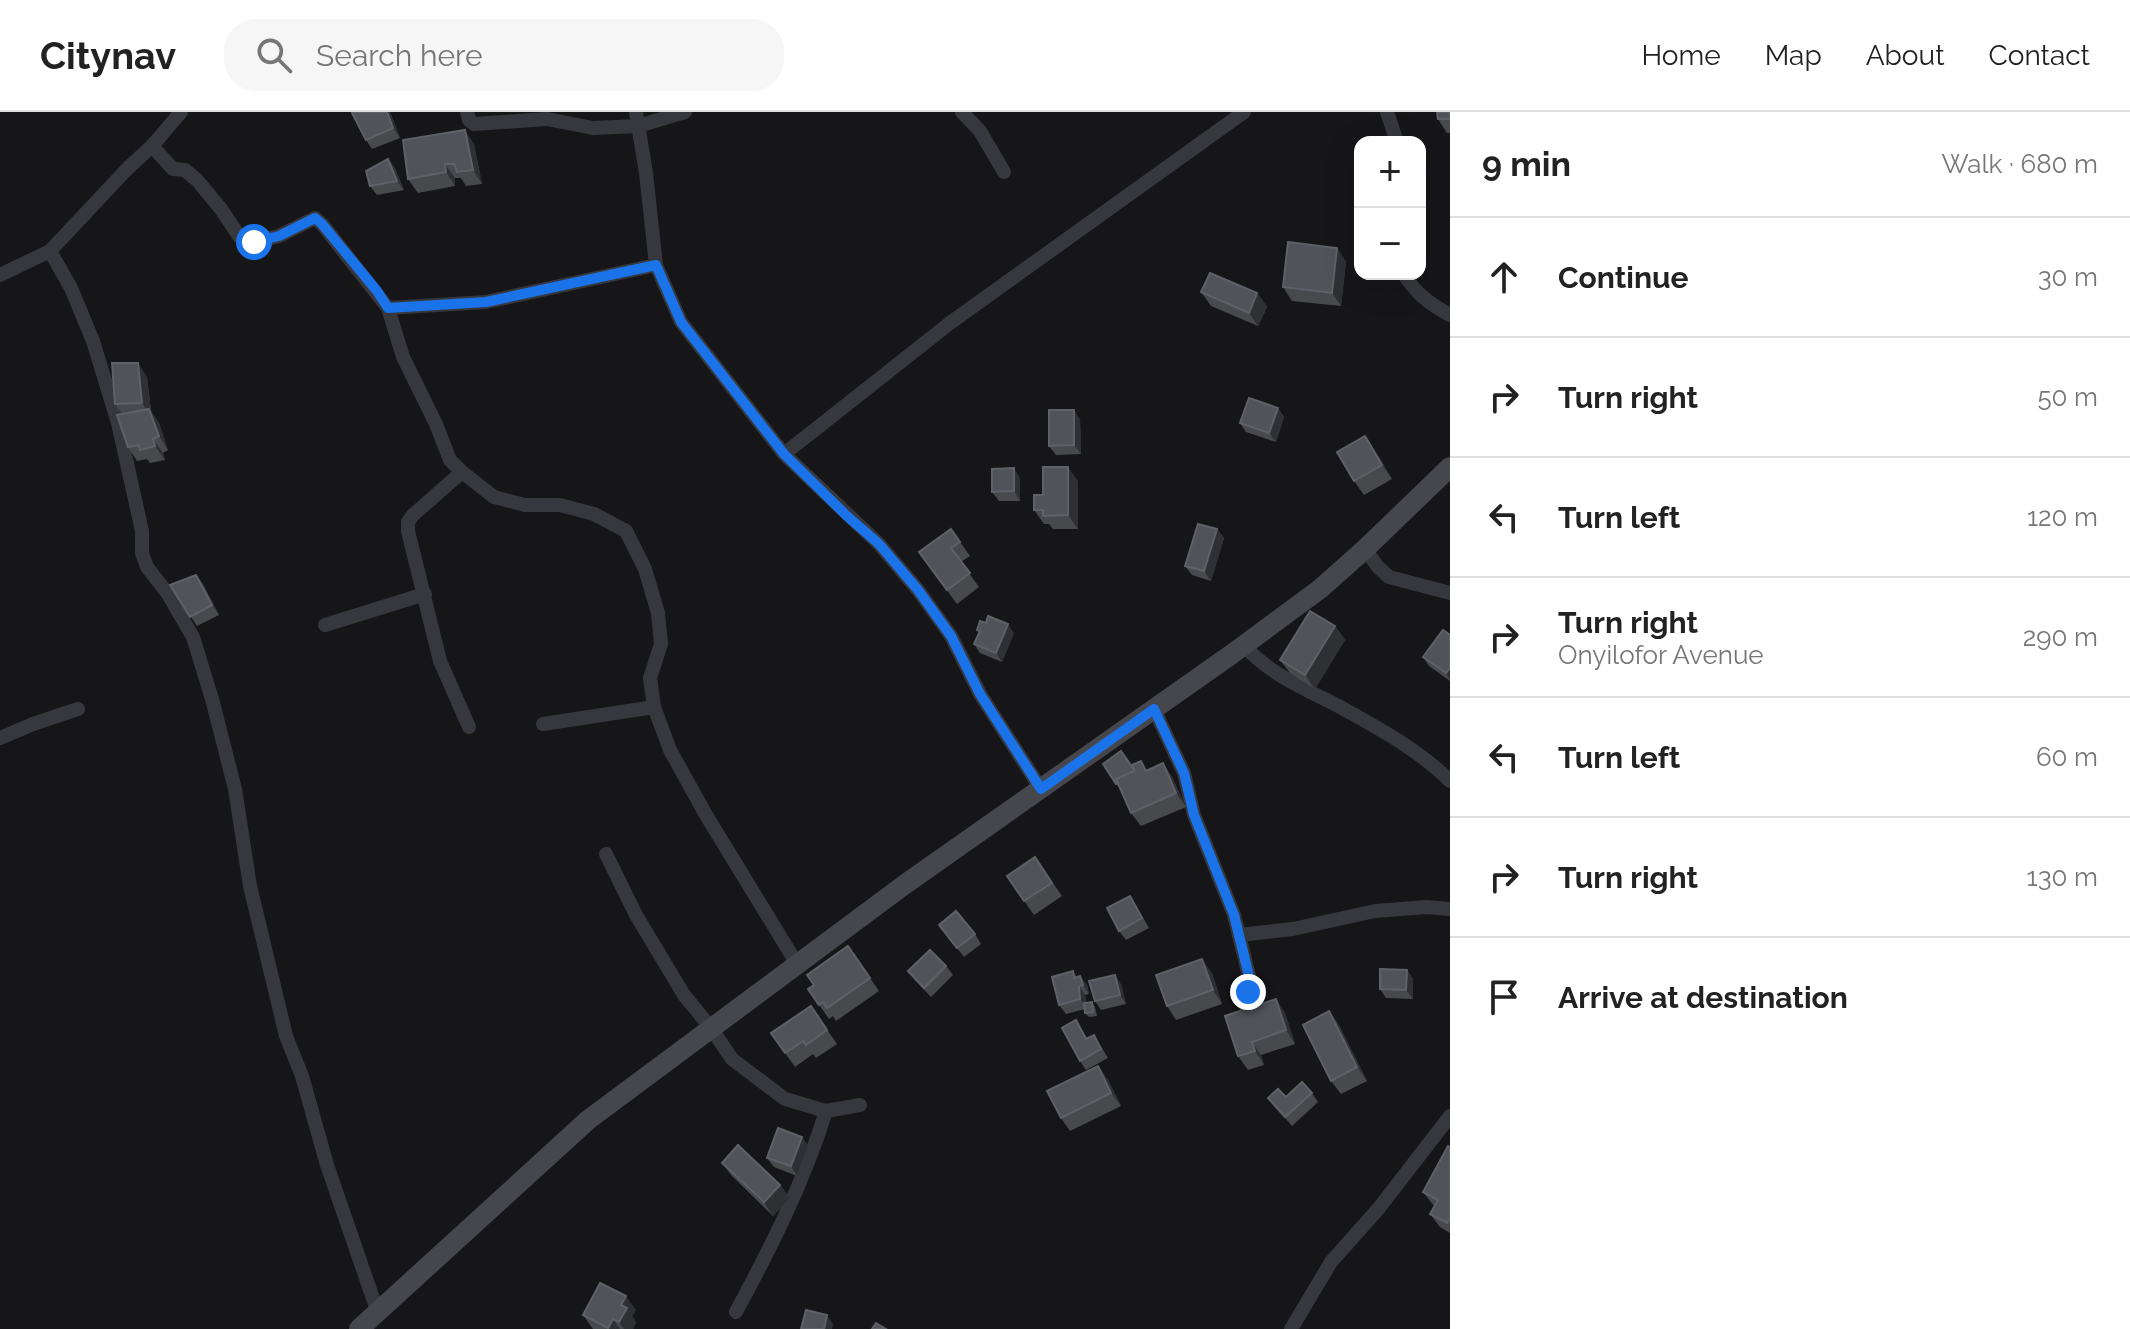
<!DOCTYPE html>
<html lang="en">
<head>
<meta charset="utf-8">
<style>
	:root { --surface:#fff; --page:#f6f6f6; --text:#222; --muted:#767676; --line:#e0e0e0 }
	body { margin:0; font-family:Raleway,sans-serif; background:var(--page); color:var(--text) }
	.controls { position:absolute; right:24px; top:24px; display:grid; overflow:hidden; border-radius:16px; box-shadow:0 8px 32px #0002 }
	.controls button { width:72px; height:72px; display:grid; place-items:center; padding:0; border:0; border-bottom:2px solid var(--line); background:var(--surface); color:var(--text); font:40px sans-serif }
	.stop { position:absolute; width:24px; height:24px; margin:-18px; border:6px solid #1a73e8; border-radius:50%; background:#fff }
	.stop.end { background:#1a73e8; border-color:#fff; box-shadow:0 2px 8px #0008 }
	.list { margin:0; padding:0; list-style:none }
	h2 { display:flex; justify-content:space-between; align-items:center; height:104px; margin:0; padding:0 32px; font-size:34px }
	h2 small { font-size:26px; font-weight:400; color:var(--muted) }
	.list li { display:grid; grid-template-columns:52px 1fr auto; gap:24px; align-items:center; box-sizing:border-box; height:120px; padding:0 32px; border-top:2px solid var(--line) }
	.list b { display:block; font-size:30px; white-space:nowrap }
	.list p { margin:0; font-size:26px; white-space:nowrap; color:var(--muted) }
	.list em { font-size:26px; font-style:normal; color:var(--muted) }
	.icon { flex:none; width:44px; height:44px; fill:none; stroke:currentColor; stroke-width:2; stroke-linecap:round; stroke-linejoin:round }
	.map { position:relative; flex:none; width:1450px; height:1217px; overflow:hidden }
	header { display:flex; align-items:center; gap:48px; box-sizing:border-box; height:112px; padding:0 40px; background:var(--surface); border-bottom:2px solid var(--line) }
	header strong { font-size:38px }
	nav { display:flex; gap:44px; margin-inline-start:auto; font-size:28px }
	.search { width:560px; height:72px; background:var(--page); display:flex; align-items:center; gap:20px; box-sizing:border-box; padding:0 28px; border-radius:32px; color:var(--muted); font-size:30px }
	main { display:flex }
	aside { flex:1; background:var(--surface) }
	.map>svg:first-child { display:block }
	.lines { fill:none; stroke-linecap:round; stroke-linejoin:round }
	.street { stroke:#37383d; stroke-width:14 }
	.secondary { stroke:#45474d; stroke-width:20 }
	.wall { fill:#47494d }
	.shaded-wall { fill:#2f3033 }
	.building { fill:#525359; stroke:#5f6168; stroke-width:2 }
	.route { stroke:#1a73e8; stroke-width:10 }
</style>
</head>
<body>
<header>
<strong>Citynav</strong>
<div class="search"><svg class="icon" aria-label="search" viewBox="0 0 24 24"><circle cx="10" cy="10" r="6"/><path d="M15 15l6 6"/></svg>Search here</div>
<nav><a>Home</a><a>Map</a><a>About</a><a>Contact</a></nav>
</header>
<main>
<div class="map">
<svg width="1450" height="1217" viewBox="0 0 1450 1217">
	<rect width="100%" height="100%" fill="#161618"/>
	<g class="lines">
		<g class="street">
			<polyline points="467,0 469,8 474,12 547,7 593,16 638,14 685,0"/>
			<polyline points="636,0 646,61 656,153 681,210 784,342 879,432 918,478 951,524 980,582 1041,677"/>
			<polyline points="962,0 980,19 1004,60"/>
			<polyline points="1387,0 1397,30"/>
			<polyline points="152,34 173,57 185,58 197,68 221,97 239,124 244,128 254,130 279,124 315,106 322,112 388,196 403,245 436,312 450,348 462,360 494,385 525,393 560,393 594,402 626,419 645,457 658,501 661,532 650,566 654,595 670,638 706,703 797,852"/>
			<polyline points="50,139 71,176 93,229 118,311 142,419 142,441 147,455 168,482 193,525 212,587 235,677 250,774 286,924 302,964 327,1053 378,1201"/>
			<path d="M1404,162c12,20 26,30 46,41"/>
			<polyline points="0,163 50,139 128,56 152,34 181,0"/>
			<polyline points="388,196 486,190 656,153"/>
			<polyline points="784,342 950,211 1244,0"/>
			<polyline points="462,360 413,403 408,410 408,419 440,549 469,615"/>
			<polyline points="1365,437 1378,455 1389,465 1450,481"/>
			<polyline points="325,513 425,482"/>
			<path d="M1243,533c29,31 63,44 99,63 38,21 77,42 108,73"/>
			<polyline points="1154,597 1184,661 1194,703 1234,803 1249,864 1248,880 1244,892"/>
			<polyline points="543,612 654,595"/>
			<polyline points="0,626 33,612 78,597"/>
			<polyline points="606,742 636,803 684,883 711,916 732,947 785,987 826,999 860,993"/>
			<polyline points="1239,823 1293,817 1375,799 1427,795 1450,797"/>
			<path d="M736,1200c35,-65 68,-130 90,-201"/>
			<polyline points="1291,1217 1331,1150 1379,1096 1450,1004"/>
		</g>
		<polyline class="secondary" points="359,1217 588,1008 904,773 1232,542 1320,477 1365,437 1450,355"/>
	</g>
	<g class="wall">
		<polygon points="390,0 400,26 372,37 366,28"/>
		<polygon points="1450,0 1450,21 1447,21 1438,7"/>
		<polygon points="474,32 482,72 466,74 461,66 455,66 455,74 418,81 408,67"/>
		<polygon points="388,47 395,56 404,78 377,83 370,74"/>
		<polygon points="1337,136 1346,150 1341,194 1292,189 1283,175"/>
		<polygon points="1201,180 1257,181 1267,195 1258,214 1211,194"/>
		<polygon points="147,265 151,299 159,311 168,338 163,341 165,348 150,351 147,347 137,349 128,335 122,302 115,292"/>
		<polygon points="1278,296 1284,305 1276,330 1246,320 1240,311"/>
		<polygon points="1080,307 1081,342 1056,343 1049,334"/>
		<polygon points="1374,337 1392,367 1364,383 1354,369"/>
		<polygon points="1020,366 1020,389 999,389 992,380"/>
		<polygon points="1078,369 1078,417 1053,417 1049,412 1044,412 1034,398 1043,383"/>
		<polygon points="951,417 970,444 961,450 979,475 957,492 919,440"/>
		<polygon points="1217,417 1224,426 1211,469 1192,463 1185,454"/>
		<polygon points="196,463 203,472 219,503 197,514 170,473"/>
		<polygon points="1335,514 1345,528 1315,577 1290,561 1280,548"/>
		<polygon points="977,518 1014,521 1002,550 980,541 974,532 979,521"/>
		<polygon points="1450,523 1450,569 1429,554 1423,545"/>
		<polygon points="1163,651 1172,665 1186,695 1141,714 1131,701 1123,681 1103,652 1135,659 1147,658"/>
		<polygon points="1035,745 1062,784 1034,803 1007,764"/>
		<polygon points="1136,793 1149,816 1126,828 1119,819"/>
		<polygon points="939,813 975,822 981,832 964,845"/>
		<polygon points="848,834 879,879 836,909 833,904 829,907 808,877 814,873"/>
		<polygon points="946,854 953,863 931,885 915,868 908,859"/>
		<polygon points="1407,858 1413,867 1413,887 1386,886 1380,877"/>
		<polygon points="1073,859 1077,865 1080,864 1087,873 1089,882 1085,883 1086,891 1092,890 1095,895 1097,904 1089,905 1085,901 1085,897 1066,902 1059,893"/>
		<polygon points="1212,861 1222,892 1176,908 1167,894"/>
		<polygon points="1121,872 1126,892 1101,898 1095,889"/>
		<polygon points="1276,887 1285,901 1295,932 1261,943 1264,953 1248,958 1238,944"/>
		<polygon points="811,894 837,932 816,946 813,942 795,955 771,921"/>
		<polygon points="1329,899 1339,913 1367,969 1341,982 1331,969"/>
		<polygon points="1076,908 1087,926 1094,923 1108,946 1086,958 1080,949"/>
		<polygon points="1098,954 1108,968 1121,994 1070,1019 1061,1006"/>
		<polygon points="1312,981 1318,990 1292,1014 1268,986"/>
		<polygon points="802,1025 808,1034 797,1064 774,1055 767,1046"/>
		<polygon points="1450,1035 1450,1121 1440,1115 1430,1102 1434,1094 1423,1080"/>
		<polygon points="722,1051 780,1073 790,1086 773,1104 732,1064"/>
		<polygon points="636,1198 632,1204 636,1210 633,1217 593,1217 583,1203"/>
	</g>
	<g class="shaded-wall">
		<polygon points="387,0 390,0 400,26 393,16"/>
		<polygon points="465,18 474,32 482,72 473,58"/>
		<polygon points="388,47 395,56 404,78 397,69"/>
		<polygon points="445,52 455,66 455,74 446,60"/>
		<polygon points="1337,136 1346,150 1341,194 1332,181"/>
		<polygon points="1257,181 1267,195 1258,214 1249,201"/>
		<polygon points="138,251 147,265 151,299 159,311 168,338 159,324 151,305 142,291"/>
		<polygon points="1278,296 1284,305 1276,330 1269,321"/>
		<polygon points="1074,298 1080,307 1081,342 1074,333"/>
		<polygon points="1365,324 1374,337 1392,367 1382,353"/>
		<polygon points="153,327 163,341 165,348 155,334"/>
		<polygon points="1068,355 1078,369 1078,417 1068,403"/>
		<polygon points="1014,356 1020,366 1020,389 1014,379"/>
		<polygon points="1217,417 1224,426 1211,469 1204,459"/>
		<polygon points="196,463 203,472 219,503 212,493"/>
		<polygon points="1008,512 1014,521 1002,550 996,541"/>
		<polygon points="1335,514 1345,528 1315,577 1305,563"/>
		<polygon points="1450,556 1450,568 1446,561"/>
		<polygon points="1163,651 1172,665 1186,695 1176,681"/>
		<polygon points="1202,847 1212,861 1222,892 1213,878"/>
		<polygon points="1407,858 1413,867 1413,887 1406,878"/>
		<polygon points="1115,863 1121,872 1126,892 1120,883"/>
		<polygon points="1080,864 1087,873 1089,882 1083,873"/>
		<polygon points="1079,874 1085,883 1087,896 1080,887"/>
		<polygon points="1276,887 1285,901 1295,932 1286,918"/>
		<polygon points="1329,899 1339,913 1367,969 1357,955"/>
		<polygon points="1252,930 1261,943 1264,953 1255,939"/>
		<polygon points="1098,954 1108,968 1121,994 1111,981"/>
		<polygon points="802,1025 808,1034 797,1064 791,1054"/>
		<polygon points="780,1073 790,1086 773,1104 764,1090"/>
		<polygon points="626,1184 636,1198 632,1204 636,1210 633,1217 624,1217 619,1210 621,1193"/>
		<polygon points="827,1203 833,1212 832,1217 824,1217"/>
		<polygon points="613,1207 620,1217 609,1217"/>
	</g>
	<g class="building">
		<polygon points="354,0 387,0 393,16 366,28 352,1"/>
		<polygon points="1437,0 1450,0 1450,7 1438,7"/>
		<polygon points="465,18 473,58 457,60 454,52 445,52 446,60 408,67 403,28"/>
		<polygon points="388,47 397,69 370,74 366,59"/>
		<polygon points="1288,130 1337,136 1332,181 1283,175"/>
		<polygon points="1210,161 1257,181 1249,201 1201,180"/>
		<polygon points="112,251 138,251 142,291 115,292"/>
		<polygon points="1249,286 1278,296 1269,321 1240,311"/>
		<polygon points="149,297 159,324 153,327 155,334 140,338 139,333 128,335 117,303"/>
		<polygon points="1049,298 1074,298 1074,333 1049,334"/>
		<polygon points="1365,324 1382,353 1354,369 1337,340"/>
		<polygon points="1043,355 1068,355 1068,403 1043,404 1043,398 1034,398 1034,383 1043,383"/>
		<polygon points="1014,356 1014,379 992,380 992,357"/>
		<polygon points="1198,412 1217,417 1204,459 1185,454"/>
		<polygon points="951,417 960,430 951,436 970,461 947,478 919,440"/>
		<polygon points="196,463 212,493 190,505 170,473"/>
		<polygon points="1310,499 1335,514 1305,563 1280,548"/>
		<polygon points="988,504 1008,512 996,541 974,532 980,519 977,518 980,509 986,511"/>
		<polygon points="1443,518 1450,523 1450,556 1446,561 1423,545"/>
		<polygon points="1121,639 1135,659 1116,667 1118,671 1116,672 1103,652"/>
		<polygon points="1141,649 1146,659 1163,651 1176,681 1131,701 1116,667 1135,659 1132,653"/>
		<polygon points="1035,745 1052,771 1024,789 1007,764"/>
		<polygon points="1130,784 1142,806 1119,819 1107,796"/>
		<polygon points="956,799 975,822 957,836 939,813"/>
		<polygon points="848,834 870,866 827,896 823,890 819,893 808,877 814,873 807,863"/>
		<polygon points="930,838 946,854 924,876 908,859"/>
		<polygon points="1202,847 1213,878 1167,894 1156,863"/>
		<polygon points="1380,857 1407,858 1406,878 1380,877"/>
		<polygon points="1073,859 1074,866 1080,864 1083,873 1079,874 1080,887 1059,893 1052,865"/>
		<polygon points="1115,863 1120,883 1095,889 1089,869"/>
		<polygon points="1276,887 1286,918 1252,930 1255,939 1238,944 1225,904"/>
		<polygon points="1092,890 1093,900 1085,901 1084,891"/>
		<polygon points="811,894 827,918 806,933 803,929 785,941 771,921"/>
		<polygon points="1329,899 1357,955 1331,969 1303,913"/>
		<polygon points="1076,908 1086,927 1094,923 1101,937 1080,949 1062,916"/>
		<polygon points="1098,954 1111,981 1061,1006 1047,979"/>
		<polygon points="1302,970 1312,981 1285,1005 1268,986 1278,977 1286,985"/>
		<polygon points="778,1016 802,1025 791,1054 767,1046"/>
		<polygon points="738,1033 780,1073 764,1090 722,1051"/>
		<polygon points="1448,1034 1450,1035 1450,1106 1447,1111 1430,1102 1438,1088 1423,1080"/>
		<polygon points="600,1171 626,1184 621,1193 627,1196 619,1210 613,1207 608,1216 583,1203"/>
		<polygon points="806,1198 827,1203 824,1217 801,1217"/>
		<polygon points="876,1211 886,1217 872,1217"/>
	</g>
	<g class="lines">
		<polyline class="route" points="254,130 279,124 315,106 322,112 377,179 388,196 486,190 656,153 681,210 784,342 847,404 879,432 918,478 951,524 980,582 1041,677 1154,597 1184,661 1194,703 1234,803 1249,864 1248,880"/>
	</g>
</svg>
<div class="controls">
<button>+</button>
<button>−</button>
</div>
<div class="stop" style="left:254px;top:130px"></div>
<div class="stop end" style="left:1248px;top:880px"></div>
</div>
<aside>
<h2>9 min<small>Walk · 680 m</small></h2>
<ul class="list">
<li><svg class="icon" aria-label="ahead" viewBox="0 0 24 24"><path d="M12 20V5M6 11l6-6 6 6"/></svg><div><b>Continue</b></div><em>30 m</em></li>
<li><svg class="icon" aria-label="right" viewBox="0 0 24 24"><path d="M7 20v-9h11M14 6l5 5-5 5"/></svg><div><b>Turn right</b></div><em>50 m</em></li>
<li><svg class="icon" aria-label="left" viewBox="0 0 24 24"><path d="M17 20v-9H6M10 6l-5 5 5 5"/></svg><div><b>Turn left</b></div><em>120 m</em></li>
<li><svg class="icon" aria-label="right" viewBox="0 0 24 24"><path d="M7 20v-9h11M14 6l5 5-5 5"/></svg><div><b>Turn right</b><p>Onyilofor Avenue</p></div><em>290 m</em></li>
<li><svg class="icon" aria-label="left" viewBox="0 0 24 24"><path d="M17 20v-9H6M10 6l-5 5 5 5"/></svg><div><b>Turn left</b></div><em>60 m</em></li>
<li><svg class="icon" aria-label="right" viewBox="0 0 24 24"><path d="M7 20v-9h11M14 6l5 5-5 5"/></svg><div><b>Turn right</b></div><em>130 m</em></li>
<li><svg class="icon" aria-label="arrive" viewBox="0 0 24 24"><path d="M6 21V4h12l-3 4 3 4H6"/></svg><div><b>Arrive at destination</b></div></li>
</ul>
</aside>
</main>
</body>
</html>
